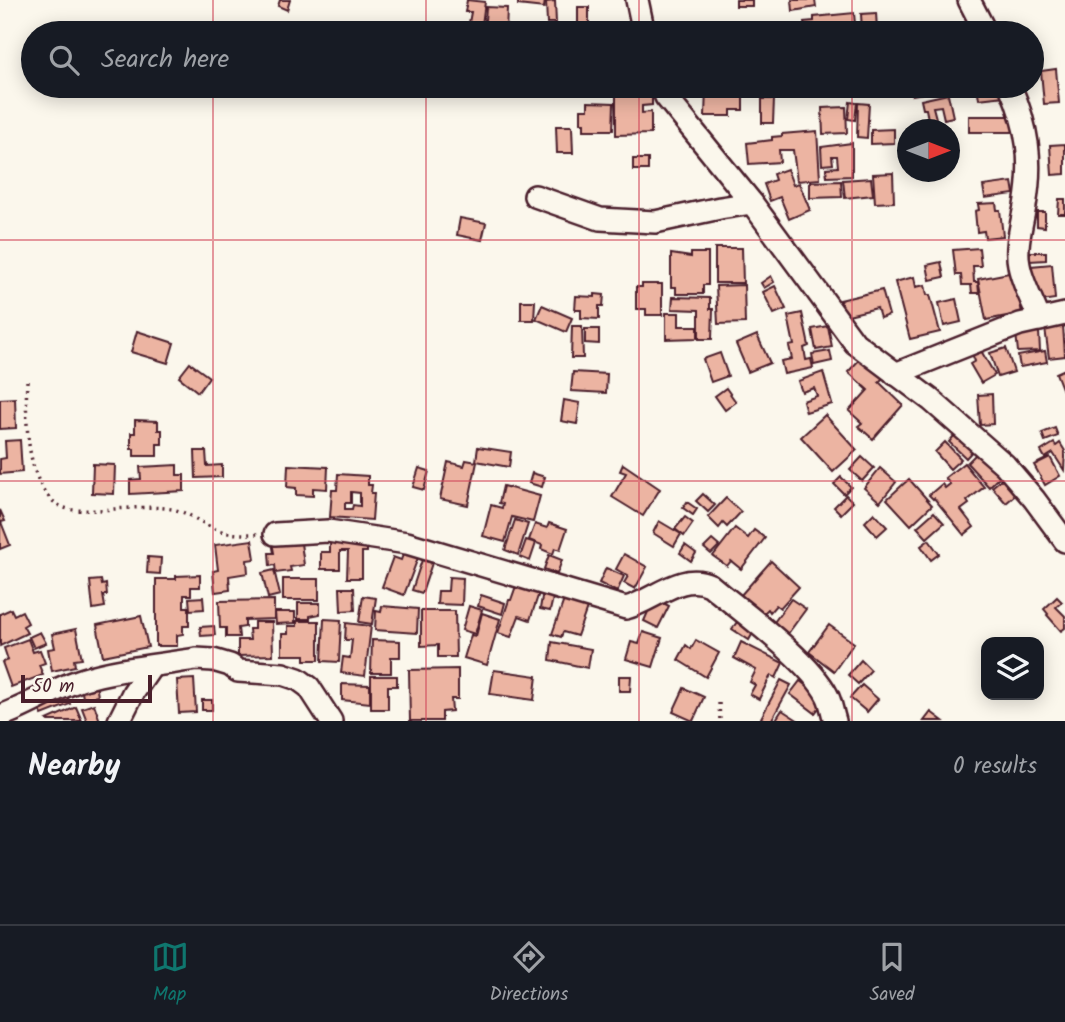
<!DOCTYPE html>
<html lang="en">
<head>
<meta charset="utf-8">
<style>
	:root { --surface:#171b24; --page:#20242c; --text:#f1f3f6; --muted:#9ea1a6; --line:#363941; --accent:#0f766e }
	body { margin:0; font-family:Kalam,sans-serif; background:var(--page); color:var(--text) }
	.controls { position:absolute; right:21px; bottom:21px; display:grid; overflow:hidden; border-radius:14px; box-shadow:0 4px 18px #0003 }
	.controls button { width:63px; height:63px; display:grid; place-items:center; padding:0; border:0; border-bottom:2px solid var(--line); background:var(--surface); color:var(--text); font:35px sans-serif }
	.compass { position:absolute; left:897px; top:119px; width:63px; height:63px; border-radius:50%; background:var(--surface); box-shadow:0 4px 18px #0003; rotate:90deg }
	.scale { position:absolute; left:21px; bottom:18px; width:131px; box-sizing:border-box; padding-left:7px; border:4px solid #4a1f2b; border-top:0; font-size:19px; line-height:24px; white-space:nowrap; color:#4a1f2b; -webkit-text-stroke:5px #fbf7ec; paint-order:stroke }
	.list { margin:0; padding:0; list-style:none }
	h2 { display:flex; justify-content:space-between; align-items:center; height:91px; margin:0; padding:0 28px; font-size:30px }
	h2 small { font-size:23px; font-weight:400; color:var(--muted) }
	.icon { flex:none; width:38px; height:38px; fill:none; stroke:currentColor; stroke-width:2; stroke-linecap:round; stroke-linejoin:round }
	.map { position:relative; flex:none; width:1065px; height:721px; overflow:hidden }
	.search { position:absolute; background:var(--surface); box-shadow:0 4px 18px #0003; left:21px; right:21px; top:21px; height:77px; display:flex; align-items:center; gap:18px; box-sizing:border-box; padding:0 24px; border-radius:38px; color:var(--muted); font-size:26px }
	.sheet { height:203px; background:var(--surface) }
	nav { display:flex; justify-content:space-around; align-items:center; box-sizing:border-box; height:98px; border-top:2px solid var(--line); background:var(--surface); font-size:19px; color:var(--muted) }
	nav a { display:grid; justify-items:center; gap:4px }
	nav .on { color:var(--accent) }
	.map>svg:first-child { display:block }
	.building { fill:#ecb4a2; stroke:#4a1f2b; stroke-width:2; fill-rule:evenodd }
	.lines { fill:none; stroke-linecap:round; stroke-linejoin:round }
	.minor-casing { stroke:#4a1f2b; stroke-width:26 }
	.path { stroke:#4a1f2b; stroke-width:3.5; stroke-dasharray:2 5; stroke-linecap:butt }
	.minor { stroke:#fbf7ec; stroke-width:21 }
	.grid { fill:none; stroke:#d1495b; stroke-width:2; stroke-opacity:0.55 }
</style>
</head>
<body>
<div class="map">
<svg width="1065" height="721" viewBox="0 0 1065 721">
	<rect width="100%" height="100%" fill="#fbf7ec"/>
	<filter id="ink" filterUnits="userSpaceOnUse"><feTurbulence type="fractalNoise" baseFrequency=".0143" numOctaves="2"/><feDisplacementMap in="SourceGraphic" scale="14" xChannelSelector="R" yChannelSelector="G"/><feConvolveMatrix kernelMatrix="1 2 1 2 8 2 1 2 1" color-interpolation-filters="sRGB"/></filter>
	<g filter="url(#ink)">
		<g class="building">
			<polygon points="280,0 290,0 287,10 278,6"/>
			<polygon points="467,0 485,2 482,25 469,23 471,12 465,12"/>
			<polygon points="518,0 545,0 544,8 518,5"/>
			<rect x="736" y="0" width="16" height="6"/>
			<polygon points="792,0 815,0 816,7 793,11"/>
			<polygon points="555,1 556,23 547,23 546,2"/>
			<polygon points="486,7 507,8 506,33 484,33"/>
			<rect x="578" y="7" width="11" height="26"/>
			<polygon points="854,13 855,24 851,24 852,33 805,33 804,22 814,21 814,17"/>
			<polygon points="876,13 877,29 862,30 861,14"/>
			<polygon points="390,26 418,33 389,33"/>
			<polygon points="697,27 699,33 672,33"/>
			<polygon points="1056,69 1059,103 1044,104 1041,71"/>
			<polygon points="690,86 704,86 704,95 690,96"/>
			<polygon points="711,86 738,86 738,93 743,93 743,110 731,110 731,116 705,116 706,89 711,89"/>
			<polygon points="911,86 923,86 924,93 912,95"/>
			<polygon points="977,86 1003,86 1004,96 979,99"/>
			<polygon points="652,90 652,105 642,106 642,113 651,112 651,134 616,135 616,94"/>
			<polygon points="948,94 953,117 944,119 941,106 933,107 937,122 929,124 926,109 923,109 921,100"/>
			<polygon points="762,99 774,99 773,123 762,123"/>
			<polygon points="588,102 614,103 613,130 584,130 584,123 581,123 581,109 588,109"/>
			<polygon points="850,102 857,103 855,120 848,119"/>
			<polygon points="858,103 869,104 867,138 857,137"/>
			<polygon points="846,107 847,133 823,134 822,108"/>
			<rect x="969" y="116" width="46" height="16"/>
			<polygon points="556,126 572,126 573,153 557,153"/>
			<polygon points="894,129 894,143 871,144 871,130"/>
			<polygon points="817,131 820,179 797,181 793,150 779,150 780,162 749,164 747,143 772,140 772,137 782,136 782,134"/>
			<polygon points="852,143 852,176 827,177 826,168 838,167 837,156 832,156 833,164 822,165 821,147"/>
			<polygon points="1065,144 1065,174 1052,175 1050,145"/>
			<rect x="633" y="159" width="15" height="11"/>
			<polygon points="787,169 793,185 799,183 810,210 789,219 780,197 770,201 764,184 775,180 773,174"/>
			<polygon points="893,173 894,202 875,203 873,174"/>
			<polygon points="871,178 873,195 845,198 843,180"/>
			<polygon points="841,181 842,197 810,198 810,182"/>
			<polygon points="1012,182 1014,194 985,198 983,186"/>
			<polygon points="1059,199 1065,199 1065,214 1058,214"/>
			<polygon points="996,203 997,210 1000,210 1003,236 985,238 984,231 977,232 975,211 979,210 978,204"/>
			<polygon points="1037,212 1045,212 1045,227 1037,226"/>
			<polygon points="460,218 486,223 482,240 457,235"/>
			<polygon points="715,248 742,248 743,283 715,283"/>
			<polygon points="979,248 981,266 973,266 974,282 978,282 979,293 972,293 971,285 962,285 961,275 956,275 953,250"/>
			<polygon points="1030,252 1046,252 1046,260 1030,261"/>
			<polygon points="691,253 708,253 708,285 703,285 703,294 676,294 676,287 671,287 671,254 691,257"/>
			<polygon points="941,262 944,277 930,280 927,265"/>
			<polygon points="1052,264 1055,299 1034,302 1031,266"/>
			<polygon points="1014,272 1022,313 986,320 978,279"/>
			<polygon points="771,276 774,282 764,288 761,283"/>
			<polygon points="914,277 916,287 925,285 927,295 930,295 940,332 910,339 895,282"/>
			<polygon points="642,284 662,284 662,315 646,315 646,309 636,309 636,287 642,287"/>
			<polygon points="744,285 745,323 718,324 716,286"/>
			<polygon points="775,286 786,309 774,314 763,292"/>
			<polygon points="882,290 889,315 880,318 877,308 844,316 840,300"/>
			<polygon points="595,294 604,295 603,306 599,306 599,319 581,318 581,310 575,310 576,296 595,297"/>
			<polygon points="673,297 710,298 710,309 713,309 712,339 699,339 699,310 672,309"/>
			<polygon points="956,299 961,322 944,326 939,303"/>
			<polygon points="521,301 535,301 534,320 521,320"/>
			<polygon points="542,305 572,318 566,332 536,319"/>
			<polygon points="666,313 679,313 679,326 698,326 698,338 666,339"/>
			<polygon points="802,313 809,346 804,348 806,360 811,359 813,368 784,374 781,361 792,359 789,346 794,345 788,316"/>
			<polygon points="1063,325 1065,356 1049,358 1045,328"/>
			<polygon points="572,326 582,326 583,358 571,358"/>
			<polygon points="828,326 832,347 816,350 812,329"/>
			<polygon points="585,329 599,329 599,344 585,343"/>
			<polygon points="137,331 174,343 168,363 131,352"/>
			<polygon points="1039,332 1040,351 1018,352 1016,333"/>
			<polygon points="757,335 770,363 748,372 736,344"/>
			<polygon points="1006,348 1014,372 998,377 990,353"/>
			<polygon points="980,349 995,375 981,383 970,364 975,361 972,354"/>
			<polygon points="830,351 832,361 814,365 812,354"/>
			<polygon points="1045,351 1047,362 1020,367 1018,356"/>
			<polygon points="720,353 728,376 711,382 703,359"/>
			<polygon points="861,358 883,378 879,382 903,405 873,439 858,426 862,423 849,411 868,390 848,372"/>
			<polygon points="190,363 209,377 198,392 179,377"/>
			<polygon points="1065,369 1065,396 1056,373"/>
			<polygon points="573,372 607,374 606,393 571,391"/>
			<polygon points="823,372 832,404 806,412 803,401 817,396 814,388 802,392 798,381"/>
			<polygon points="726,388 736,402 725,410 715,396"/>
			<polygon points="992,394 993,424 980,425 978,395"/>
			<polygon points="15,398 16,428 0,429 0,399"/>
			<polygon points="564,400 580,403 577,424 561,421"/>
			<polygon points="825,415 857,450 833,472 801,437"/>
			<polygon points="135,420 158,421 158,430 162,430 162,444 157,444 157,456 134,456 134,449 131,449 131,433 135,433"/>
			<polygon points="1055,428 1058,436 1045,441 1042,433"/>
			<polygon points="958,431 976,447 966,458 949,442"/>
			<polygon points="20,440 22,472 0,474 0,459 6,458 5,441"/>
			<polygon points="945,442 961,459 950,469 935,452"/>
			<polygon points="1054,443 1056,446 1060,443 1065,451 1064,470 1053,453 1045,458 1041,451"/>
			<polygon points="478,447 511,452 509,467 476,461"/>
			<polygon points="980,450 1002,474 989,487 967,463"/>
			<polygon points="195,451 206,451 207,466 222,465 222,477 196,478"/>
			<polygon points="862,457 874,468 862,481 850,470"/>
			<polygon points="1050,457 1060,476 1045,485 1034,465"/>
			<polygon points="466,460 477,462 468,505 440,499 448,462 464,466"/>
			<polygon points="964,463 984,487 967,501 969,504 961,510 974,527 964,535 934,498 933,499 929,495 942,484 945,488 950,484 945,478"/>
			<polygon points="93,464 115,465 114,494 92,493"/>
			<polygon points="623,464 660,489 643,516 612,497 626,473 620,471"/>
			<polygon points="177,465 177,475 184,475 184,491 130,494 130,480 141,479 140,467"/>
			<polygon points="288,465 328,467 327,489 313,488 313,496 296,495 296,488 287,487"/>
			<polygon points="419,468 429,471 424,490 413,487"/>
			<polygon points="880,468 896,482 880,502 864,488"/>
			<polygon points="532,473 545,477 542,487 529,483"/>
			<path d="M338,474l30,2v9h4l-1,8h3l-2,27 -42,-3 2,-27h5zM351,492l9,1v13l-7,-1 -1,4h-7v-6h6z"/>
			<polygon points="1005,476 1019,492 1006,503 992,487"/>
			<polygon points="841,477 851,487 844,494 834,484"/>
			<polygon points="909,479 932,505 911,525 887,499"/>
			<polygon points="503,486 540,496 533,522 512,517 505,542 483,536 491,505 502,508 503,504 499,503"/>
			<polygon points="703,494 715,505 708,512 696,501"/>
			<polygon points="846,495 853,502 841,514 834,507"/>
			<polygon points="726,498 741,512 727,527 723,523 719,528 708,517"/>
			<polygon points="687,502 697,509 693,515 683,508"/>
			<polygon points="0,510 5,521 1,522 10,545 0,549"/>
			<polygon points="934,512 944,523 927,538 917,527"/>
			<polygon points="874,513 887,527 877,536 865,522"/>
			<polygon points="685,517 693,523 684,536 675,529"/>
			<polygon points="515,520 528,524 518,555 505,550"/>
			<polygon points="659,521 681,534 674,546 653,533"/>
			<polygon points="549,523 567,529 560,550 555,548 553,554 541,549 542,545 529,540 535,524 547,528"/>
			<polygon points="735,528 748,538 754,530 765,538 741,569 731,561 727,566 713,556"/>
			<polygon points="296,539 297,544 301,543 304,565 290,567 291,571 276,573 275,565 270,566 269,553 274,553 272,542"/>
			<polygon points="252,540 255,559 247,560 248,573 229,576 230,590 215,592 213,571 218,570 215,545"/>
			<polygon points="526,540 536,543 530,561 520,557"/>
			<polygon points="712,540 719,546 711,554 704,548"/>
			<polygon points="929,540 939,554 931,560 921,546"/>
			<polygon points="330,542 367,542 367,552 362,552 362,578 347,578 348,551 340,551 340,569 321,569 321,552 330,552"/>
			<polygon points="685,545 696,553 691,561 680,553"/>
			<polygon points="405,549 419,555 404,595 382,587 393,557 401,560"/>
			<polygon points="624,554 647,567 635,589 624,583 628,576 616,569"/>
			<polygon points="549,555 562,560 557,574 544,569"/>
			<polygon points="148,557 161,558 160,574 147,573"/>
			<polygon points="422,560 432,563 422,593 412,590"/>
			<polygon points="771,561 799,587 780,608 776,605 770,612 768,609 761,616 740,596"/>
			<polygon points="606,568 624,576 617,592 599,583"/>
			<polygon points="274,570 280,595 268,598 262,573"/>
			<polygon points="200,575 200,587 191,587 191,595 184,595 184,607 189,607 189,626 183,626 183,634 177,635 177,646 156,646 156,579 176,579 176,576"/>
			<polygon points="449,577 463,578 462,605 437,604 438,591 448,591"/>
			<rect x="283" y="579" width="36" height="21"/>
			<polygon points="101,580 102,585 106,584 107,595 103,595 105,607 93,609 90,581"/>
			<polygon points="516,586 539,593 530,620 519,616 511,637 498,633 509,600 511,600"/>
			<polygon points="340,588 354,588 355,610 341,611"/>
			<polygon points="543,591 554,594 550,611 540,609"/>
			<polygon points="481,595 505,603 502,614 478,606"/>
			<polygon points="363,596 376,598 372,624 359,622"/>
			<polygon points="203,597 204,609 190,610 189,598"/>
			<polygon points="1057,597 1062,602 1056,607 1065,616 1065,628 1061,631 1047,615 1048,614 1044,609"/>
			<polygon points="654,598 669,606 658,628 644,621"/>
			<polygon points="791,599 806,609 787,635 772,625"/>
			<polygon points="274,600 274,619 245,620 245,627 238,628 239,637 226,637 226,628 220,628 219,601"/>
			<polygon points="564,600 587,608 577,636 563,632 561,637 552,634"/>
			<polygon points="298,603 320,603 320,614 310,616 310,619 298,619"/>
			<polygon points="382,606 418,609 417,633 375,630 376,611 381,612"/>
			<polygon points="469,606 482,610 475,634 462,630"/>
			<polygon points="11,609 14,615 22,611 28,623 23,626 27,633 0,646 0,614"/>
			<polygon points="421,611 455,611 456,657 438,657 438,645 421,646"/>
			<polygon points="275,612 295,612 295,623 276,624"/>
			<polygon points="482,613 500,619 487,665 464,658 471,635 476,636"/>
			<polygon points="141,616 148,647 103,656 97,625"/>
			<polygon points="324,619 341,620 339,662 322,661"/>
			<polygon points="297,621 319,621 319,660 305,660 305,655 282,655 282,634 288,634 288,626 297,626"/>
			<polygon points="254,622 272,622 273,655 238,656 238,640 250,640 249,629 254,629"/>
			<polygon points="737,622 753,633 749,640 732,629"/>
			<polygon points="346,623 371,626 365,676 341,673 343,657 350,658 352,640 345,640"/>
			<polygon points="829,625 854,643 834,671 809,652"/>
			<polygon points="214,626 215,635 201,636 200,627"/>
			<polygon points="76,629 82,659 74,660 75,666 52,671 48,649 55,648 52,634"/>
			<polygon points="40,632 46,643 34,648 29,637"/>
			<polygon points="643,632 662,638 653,667 626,659 631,642 639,644"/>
			<polygon points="28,639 33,652 40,650 45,663 39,665 43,675 11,687 2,662 8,660 4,648"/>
			<polygon points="372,640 400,641 400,657 391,657 391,673 371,673"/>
			<polygon points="696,640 719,653 706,677 678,660 686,645 691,649"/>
			<polygon points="552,642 591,649 588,668 550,660"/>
			<polygon points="741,642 783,663 776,678 771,675 759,699 750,694 755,685 750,682 756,670 734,658"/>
			<polygon points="861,660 871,670 858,684 848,675"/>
			<polygon points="458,669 458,699 451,699 452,711 442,712 442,721 410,721 409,670"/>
			<polygon points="494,670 537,676 534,700 490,694"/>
			<polygon points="371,676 397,676 397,686 388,686 388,709 371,709"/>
			<polygon points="619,676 631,676 630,691 619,691"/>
			<polygon points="194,679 196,712 179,713 177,680"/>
			<polygon points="781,680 791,685 771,721 766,721 761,718"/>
			<polygon points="800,681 825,700 815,713 790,694"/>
			<polygon points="96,684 98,696 83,698 81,686"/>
			<polygon points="342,684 370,685 370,703 342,700"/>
			<polygon points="862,685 878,699 867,712 850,698"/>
			<polygon points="684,688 704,697 693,721 673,712"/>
			<polygon points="65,691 70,704 42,715 37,702"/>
			<rect x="202" y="700" width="10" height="10"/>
			<polygon points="94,704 100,721 87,721 82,708"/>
			<polygon points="76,707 82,721 48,721 47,720"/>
			<polygon points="782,710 799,721 775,721"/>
			<polygon points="931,712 943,721 924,721"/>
		</g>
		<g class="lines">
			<defs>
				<g id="minor">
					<polyline points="637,0 644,33"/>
					<polyline points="969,0 986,33"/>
					<polyline points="662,86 666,97 752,203 855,343 931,400 1005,465 1034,499 1065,541"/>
					<path d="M1010,86c18,41 23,75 15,120 -3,17 -10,41 -6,59 3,18 14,37 21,55"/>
					<polyline points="535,196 600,219 655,222 720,208 752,203"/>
					<polyline points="895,374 1020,324 1065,314"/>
					<path d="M275,534l53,-3 79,12 219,65c27,-7 56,-37 84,-23 32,27 98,74 117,110 4,7 5,17 8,26"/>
					<path d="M0,716c29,-10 54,-28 84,-37 36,-11 76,-14 112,-20l17,1 17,5 8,6 45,3 15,5 11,8 22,34"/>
					<polyline points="119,721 133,693 151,667"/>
				</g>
			</defs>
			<use href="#minor" class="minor-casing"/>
			<g class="path">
				<path d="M27,381c-2,37 -2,126 48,129 32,2 66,-6 97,-1 19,4 32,17 49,22 12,4 25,3 38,3"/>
				<polyline points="719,703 720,721"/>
			</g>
			<use href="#minor" class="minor"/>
		</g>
	</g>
	<path class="grid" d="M213,0v33M426,0v33M639,0v33M852,0v33M213,86v635M426,86v635M639,86v635M852,86v635M0,240h1065M0,481h1065"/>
</svg>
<div class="controls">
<button><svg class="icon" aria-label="layers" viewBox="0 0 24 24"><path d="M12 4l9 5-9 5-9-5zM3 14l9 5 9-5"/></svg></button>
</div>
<svg class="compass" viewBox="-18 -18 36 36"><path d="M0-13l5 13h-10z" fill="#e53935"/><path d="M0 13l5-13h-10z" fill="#9ea1a6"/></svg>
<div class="scale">50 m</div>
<div class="search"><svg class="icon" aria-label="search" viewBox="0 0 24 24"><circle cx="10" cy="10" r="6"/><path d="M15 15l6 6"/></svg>Search here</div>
</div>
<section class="sheet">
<h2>Nearby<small>0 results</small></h2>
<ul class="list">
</ul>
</section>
<nav>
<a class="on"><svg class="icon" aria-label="map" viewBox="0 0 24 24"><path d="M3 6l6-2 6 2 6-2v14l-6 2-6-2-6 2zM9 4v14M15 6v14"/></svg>Map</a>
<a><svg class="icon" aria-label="directions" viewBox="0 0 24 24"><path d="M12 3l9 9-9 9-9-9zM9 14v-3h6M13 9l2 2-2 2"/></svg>Directions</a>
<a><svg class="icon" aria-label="saved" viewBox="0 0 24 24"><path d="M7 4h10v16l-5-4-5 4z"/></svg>Saved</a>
</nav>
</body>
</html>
